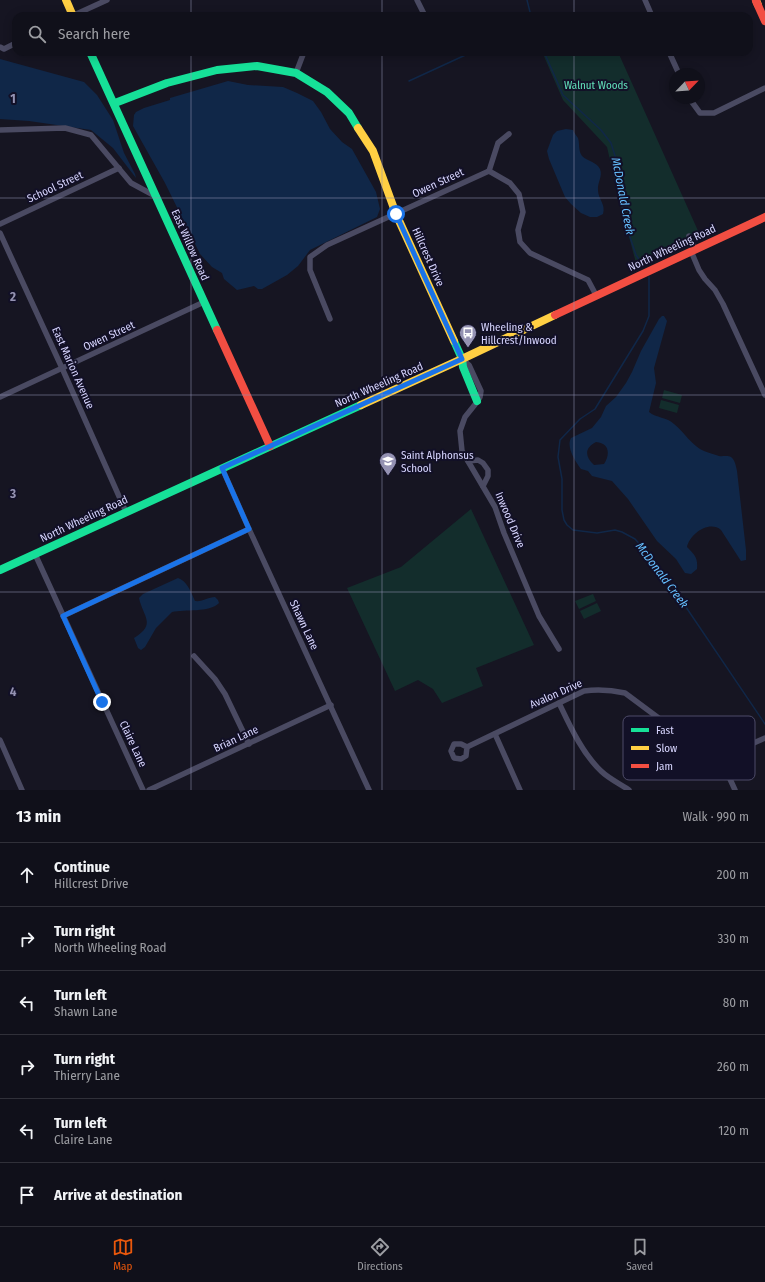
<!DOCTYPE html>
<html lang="en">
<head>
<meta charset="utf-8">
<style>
	:root { --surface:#10101a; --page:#191923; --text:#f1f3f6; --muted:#9c9da2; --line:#303039; --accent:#ea580c }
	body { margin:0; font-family:"Fira Sans Condensed",sans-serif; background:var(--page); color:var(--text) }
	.compass { position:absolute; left:669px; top:68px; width:36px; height:36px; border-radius:50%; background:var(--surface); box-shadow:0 2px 10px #0003; rotate:65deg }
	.stop { position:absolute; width:12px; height:12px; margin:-9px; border:3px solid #1a73e8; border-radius:50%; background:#fff }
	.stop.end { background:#1a73e8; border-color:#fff; box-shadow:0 1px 4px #0008 }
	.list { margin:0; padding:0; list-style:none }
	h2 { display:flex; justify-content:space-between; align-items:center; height:52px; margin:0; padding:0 16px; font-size:17px }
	h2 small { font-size:13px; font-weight:400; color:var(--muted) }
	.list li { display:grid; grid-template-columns:26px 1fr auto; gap:12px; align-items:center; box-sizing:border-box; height:64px; padding:0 16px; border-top:1px solid var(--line) }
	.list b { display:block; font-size:15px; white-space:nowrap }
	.list p { margin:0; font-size:13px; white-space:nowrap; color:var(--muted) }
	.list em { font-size:13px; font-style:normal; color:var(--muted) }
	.icon { flex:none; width:22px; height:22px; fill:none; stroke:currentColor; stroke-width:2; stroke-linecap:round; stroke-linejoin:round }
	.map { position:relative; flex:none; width:765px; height:790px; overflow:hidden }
	.search { position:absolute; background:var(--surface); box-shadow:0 2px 10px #0003; left:12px; right:12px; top:12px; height:44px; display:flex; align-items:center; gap:10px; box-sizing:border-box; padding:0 14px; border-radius:12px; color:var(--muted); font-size:15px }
	.sheet { height:436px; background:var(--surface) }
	nav { display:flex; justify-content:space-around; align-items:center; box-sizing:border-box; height:56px; border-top:1px solid var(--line); background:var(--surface); font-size:11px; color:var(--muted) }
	nav a { display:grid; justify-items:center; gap:2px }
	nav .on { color:var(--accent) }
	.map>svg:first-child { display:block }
	.green { fill:#132d2c }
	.water { fill:#102748; fill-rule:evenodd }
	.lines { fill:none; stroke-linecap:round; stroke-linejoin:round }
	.stream { stroke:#102748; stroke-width:1.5 }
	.street { stroke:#4a4a62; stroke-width:5.5 }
	.fast { stroke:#16e098; stroke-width:8 }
	.slow { stroke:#ffcf43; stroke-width:8 }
	.jam { stroke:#f24e42; stroke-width:8 }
	.route { stroke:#1a73e8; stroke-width:5 }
	.grid { fill:none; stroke:#9492b2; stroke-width:1; stroke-opacity:0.55 }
	.labels { text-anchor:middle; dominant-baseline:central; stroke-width:4; stroke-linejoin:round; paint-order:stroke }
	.park-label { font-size:11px; fill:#61dfb9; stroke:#121027 }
	.street-label { font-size:11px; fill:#d8d6ff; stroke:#121027 }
	.poi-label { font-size:11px; fill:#d8d6ff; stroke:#121027; text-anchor:start }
	.water-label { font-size:12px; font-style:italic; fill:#65bffe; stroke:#121027 }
	.key { fill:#121027; stroke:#4d4b68; stroke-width:1 }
	.key-label { font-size:11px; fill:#d8d6ff }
	.grid-label { font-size:13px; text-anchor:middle; font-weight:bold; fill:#9492b2; stroke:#121027; stroke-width:4; stroke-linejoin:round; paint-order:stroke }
</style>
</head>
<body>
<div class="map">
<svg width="765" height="790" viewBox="0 0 765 790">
	<rect width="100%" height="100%" fill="#161522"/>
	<g class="green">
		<polygon points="549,52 618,52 699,233 636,263 618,195 607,147 563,100 543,54"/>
		<polygon points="664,390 682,395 680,403 662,398"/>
		<polygon points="661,400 679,405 677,413 659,408"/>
		<polygon points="471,509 534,645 476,668 483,686 442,703 433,689 418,680 395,691 347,588 401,567"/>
		<polygon points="593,594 596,601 579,609 575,601"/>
		<polygon points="597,603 601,611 584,619 580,611"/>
	</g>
	<g class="water">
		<polygon points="0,59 84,82 97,95 113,120 124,153 135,174 136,178 113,148 91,130 29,121 0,119"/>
		<polygon points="228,81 248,85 283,87 297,93 313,101 321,112 330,129 342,142 352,149 376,192 380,209 377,217 310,250 298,266 287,275 262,289 258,289 254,286 237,290 224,279 222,273 212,267 200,254 165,183 133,126 134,115 136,112 144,108 170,100 170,98"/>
		<path d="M566,129l7,1c1,3 3,5 5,8 2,7 0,12 4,18 5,5 15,6 18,13 3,7 -3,14 -2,21 0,9 8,14 5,24l-6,3h-7l-9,-4 -10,-9 -6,-7 -16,-38 -2,-8 6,-16 4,-4z"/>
		<path d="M662,316h2l3,5 -13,47 2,15 -7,29c7,6 18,5 25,12 9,7 19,23 30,27 4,2 10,3 15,5 3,1 8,-1 12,1 4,3 5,9 6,14l9,79v10l-5,1 -2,-3 -18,-28c-12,-10 -31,4 -34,17 8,8 11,11 10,22l-6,5 -6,-1 -9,-14 -19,-18 -29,-42 -16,-18 -20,-5 -4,-5 -7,-2c-6,-8 -15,-22 -10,-31l21,-10 9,-11 5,-11 10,-9 10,-14 6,-11 9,-21 18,-32zM596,442c14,1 14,13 8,22l-10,1c-9,-8 -10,-17 2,-23z"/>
		<path d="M178,578c9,3 13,14 17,23 8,1 13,-4 20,-4l3,3 1,3c-10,10 -34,6 -47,9l-16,16 -11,19 -4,3 -3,-2 -4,-10c23,-14 9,-21 5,-40l4,-4z"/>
	</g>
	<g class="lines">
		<g class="stream">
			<polyline points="527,0 531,16"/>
			<polyline points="544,52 563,95 601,130 611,143 616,159 619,190 628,231 636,255 643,265"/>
			<polyline points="409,81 472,52"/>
			<polyline points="649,277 649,316 643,331 595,409 580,419 560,440 558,457 562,479 562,510 564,520 567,525 573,530 597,533 615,530 622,532 635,539 646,551 667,579 765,724"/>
		</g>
		<g class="street">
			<polyline points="417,0 425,16"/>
			<polyline points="645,0 652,16"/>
			<polyline points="72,16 107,0"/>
			<polyline points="0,47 4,49 16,43"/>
			<polyline points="669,52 679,74"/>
			<polyline points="296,73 304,52"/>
			<polyline points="689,98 700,113 714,113 765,88"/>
			<polyline points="0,130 65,128 91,135 131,183 157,197"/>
			<polyline points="489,171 510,183 519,194 523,212 518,230 520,242 530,253 588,280 596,295"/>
			<polyline points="489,171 498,143 509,134"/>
			<polyline points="0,224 119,168"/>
			<polyline points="0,233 62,368 126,512"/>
			<polyline points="689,236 695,249"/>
			<polyline points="691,251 699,270 705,279 715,290 723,304 765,395"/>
			<polyline points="330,319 310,270 310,257 327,245 489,171"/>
			<polyline points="462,359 469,365 481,391 480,397 477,402 465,417 460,431 462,451 495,507 504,533 539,616 559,649"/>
			<polyline points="0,397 204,302"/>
			<polyline points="468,461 478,460 483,463 488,470 488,476 483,486"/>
			<polyline points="222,468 249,529 369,790"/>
			<polyline points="35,554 143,790"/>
			<polyline points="63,616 249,529"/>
			<polyline points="194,656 215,679 225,694 249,744"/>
			<path d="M559,703c11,23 23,50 42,68 7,7 19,13 28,19"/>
			<polyline points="495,734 520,790"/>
			<polyline points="0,740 22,790"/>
			<polygon points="454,744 461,744 467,747 466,756 461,759 454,758 451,751"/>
			<path d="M467,747l117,-56c15,-2 27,-1 41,2l94,70 11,16 5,11"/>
			<polyline points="719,763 740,749 765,738"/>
			<polyline points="149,790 331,705"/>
		</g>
		<g class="fast">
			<polyline points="90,52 217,330"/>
			<polyline points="115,103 167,83 217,70 257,66 296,73 327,92 349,113 358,128"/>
			<polyline points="454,341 462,359 463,367 477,401"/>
			<polyline points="0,570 361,405"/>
		</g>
		<g class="slow">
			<polyline points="66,0 73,16"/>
			<polyline points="756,0 758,5"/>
			<polyline points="358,128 373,151 396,214 454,341"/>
			<polyline points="361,405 462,359 555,315"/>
		</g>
		<g class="jam">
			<polyline points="756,1 765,21"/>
			<polyline points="555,315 765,217"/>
			<polyline points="217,330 270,446"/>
		</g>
	</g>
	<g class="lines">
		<polyline class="route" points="102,702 63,616 249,529 222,468 462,359 396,214"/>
	</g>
	<path class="grid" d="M191,0v16M382,0v16M574,0v16M191,52v738M382,52v738M574,52v738M0,198h765M0,395h765M0,592h765"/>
	<defs>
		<symbol id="bus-pin" viewBox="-11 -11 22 30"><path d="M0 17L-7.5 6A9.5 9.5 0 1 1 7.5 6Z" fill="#9492b2" stroke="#121027"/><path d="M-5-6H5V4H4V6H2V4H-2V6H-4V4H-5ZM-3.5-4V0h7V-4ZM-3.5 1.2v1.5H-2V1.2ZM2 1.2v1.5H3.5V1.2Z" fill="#fff"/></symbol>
		<symbol id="school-pin" viewBox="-11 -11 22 30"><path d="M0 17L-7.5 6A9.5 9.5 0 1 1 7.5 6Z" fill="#9492b2" stroke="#121027"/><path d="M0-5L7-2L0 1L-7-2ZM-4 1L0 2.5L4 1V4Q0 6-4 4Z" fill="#fff"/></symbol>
	</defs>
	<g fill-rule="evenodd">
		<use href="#bus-pin" x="458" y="323" width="20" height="27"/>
		<use href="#school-pin" x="378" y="451" width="20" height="27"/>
	</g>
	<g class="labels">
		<g class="park-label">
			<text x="596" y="85">Walnut Woods</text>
		</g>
		<g class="street-label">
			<text transform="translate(438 183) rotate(-25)">Owen Street</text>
			<text transform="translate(55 187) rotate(-25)">School Street</text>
			<text transform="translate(190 245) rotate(66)">East Willow Road</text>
			<text transform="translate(672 248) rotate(-25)">North Wheeling Road</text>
			<text transform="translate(428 257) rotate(66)">Hillcrest Drive</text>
			<text transform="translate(109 336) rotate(-25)">Owen Street</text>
			<text transform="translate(73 368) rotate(66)">East Marion Avenue</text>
			<text transform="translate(379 385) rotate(-24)">North Wheeling Road</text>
			<text transform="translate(84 519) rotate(-25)">North Wheeling Road</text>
			<text transform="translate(510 520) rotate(67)">Inwood Drive</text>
			<text transform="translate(304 625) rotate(65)">Shawn Lane</text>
			<text transform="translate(556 694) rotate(-24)">Avalon Drive</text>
			<text transform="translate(236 739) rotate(-25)">Brian Lane</text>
			<text transform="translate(133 744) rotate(65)">Claire Lane</text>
		</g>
		<g class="poi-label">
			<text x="481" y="327">Wheeling &amp;<tspan x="481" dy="13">Hillcrest/Inwood</tspan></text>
			<text x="401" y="455">Saint Alphonsus<tspan x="401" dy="13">School</tspan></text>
		</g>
		<g class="water-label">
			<text transform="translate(623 196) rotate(79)">McDonald Creek</text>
			<text transform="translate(662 575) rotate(53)">McDonald Creek</text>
		</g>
	</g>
	<rect x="623" y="716" width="132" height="64" rx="6" class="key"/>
	<rect x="631" y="728" width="18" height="4" fill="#16e098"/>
	<rect x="631" y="746" width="18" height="4" fill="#ffcf43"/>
	<rect x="631" y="764" width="18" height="4" fill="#f24e42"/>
	<g class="key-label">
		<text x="656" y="734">Fast</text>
		<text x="656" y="752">Slow</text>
		<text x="656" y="770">Jam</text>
	</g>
	<g class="grid-label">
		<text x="13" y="103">1</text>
		<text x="13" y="301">2</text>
		<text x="13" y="498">3</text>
		<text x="13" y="696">4</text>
	</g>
</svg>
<svg class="compass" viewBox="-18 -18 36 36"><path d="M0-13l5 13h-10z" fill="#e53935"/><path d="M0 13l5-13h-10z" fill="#9c9da2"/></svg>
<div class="stop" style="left:396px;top:214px"></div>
<div class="stop end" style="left:102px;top:702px"></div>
<div class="search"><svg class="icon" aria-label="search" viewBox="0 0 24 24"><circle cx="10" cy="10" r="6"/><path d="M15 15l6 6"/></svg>Search here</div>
</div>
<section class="sheet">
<h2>13 min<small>Walk · 990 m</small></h2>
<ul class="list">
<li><svg class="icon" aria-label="ahead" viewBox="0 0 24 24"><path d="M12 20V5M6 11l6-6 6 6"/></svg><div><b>Continue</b><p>Hillcrest Drive</p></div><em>200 m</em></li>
<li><svg class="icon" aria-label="right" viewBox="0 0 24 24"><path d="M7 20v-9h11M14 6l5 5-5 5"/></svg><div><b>Turn right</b><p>North Wheeling Road</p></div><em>330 m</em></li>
<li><svg class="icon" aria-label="left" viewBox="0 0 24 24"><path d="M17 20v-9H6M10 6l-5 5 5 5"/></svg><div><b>Turn left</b><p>Shawn Lane</p></div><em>80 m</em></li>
<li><svg class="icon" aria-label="right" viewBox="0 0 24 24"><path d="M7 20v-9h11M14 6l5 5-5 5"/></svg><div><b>Turn right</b><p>Thierry Lane</p></div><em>260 m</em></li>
<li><svg class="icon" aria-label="left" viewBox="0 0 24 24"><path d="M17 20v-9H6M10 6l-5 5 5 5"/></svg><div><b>Turn left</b><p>Claire Lane</p></div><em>120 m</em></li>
<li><svg class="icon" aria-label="arrive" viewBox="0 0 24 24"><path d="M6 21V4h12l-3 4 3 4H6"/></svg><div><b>Arrive at destination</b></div></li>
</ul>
</section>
<nav>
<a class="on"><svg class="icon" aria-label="map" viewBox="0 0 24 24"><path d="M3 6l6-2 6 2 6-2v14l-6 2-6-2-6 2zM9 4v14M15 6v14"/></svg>Map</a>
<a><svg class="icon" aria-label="directions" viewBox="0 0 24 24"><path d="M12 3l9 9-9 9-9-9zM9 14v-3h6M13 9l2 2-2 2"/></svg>Directions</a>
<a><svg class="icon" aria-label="saved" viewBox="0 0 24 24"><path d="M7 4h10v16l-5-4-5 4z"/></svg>Saved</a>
</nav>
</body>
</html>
